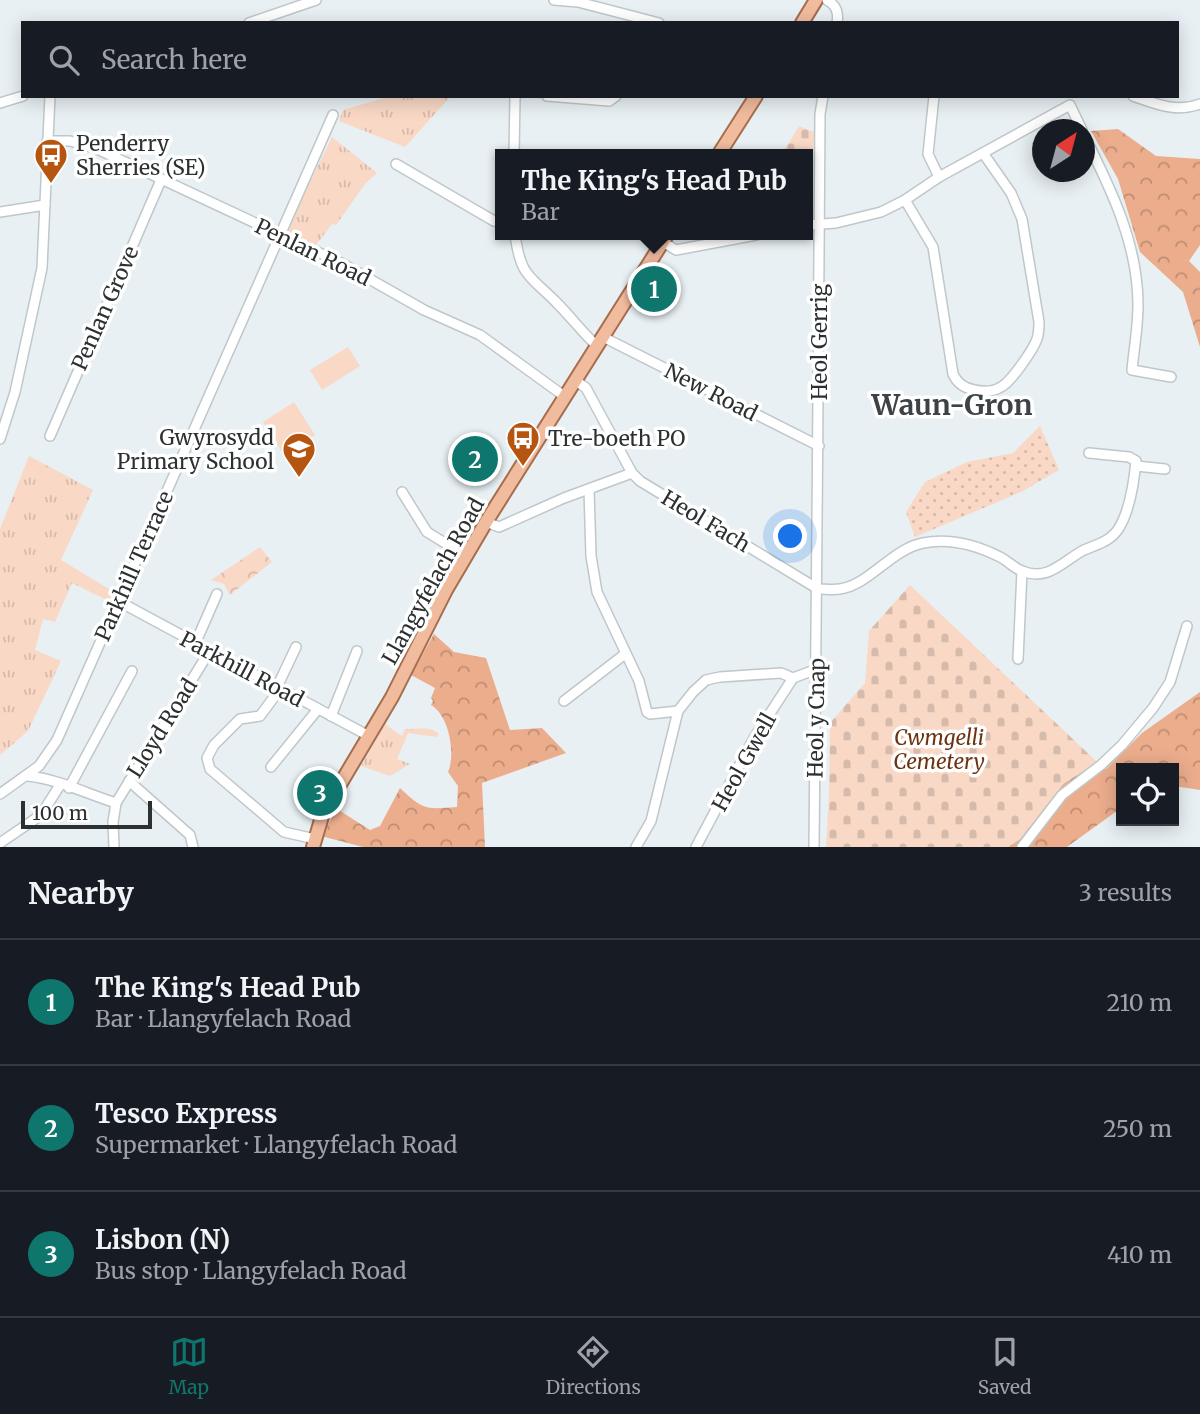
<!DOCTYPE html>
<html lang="en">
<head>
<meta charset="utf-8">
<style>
	:root { --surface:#171b24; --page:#242831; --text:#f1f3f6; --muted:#9ea1a6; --line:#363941; --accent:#0f766e }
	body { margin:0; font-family:Merriweather,serif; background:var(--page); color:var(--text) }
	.controls { position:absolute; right:21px; bottom:21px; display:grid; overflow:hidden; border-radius:0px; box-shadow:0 4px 18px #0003 }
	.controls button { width:63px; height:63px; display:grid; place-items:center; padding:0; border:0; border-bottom:2px solid var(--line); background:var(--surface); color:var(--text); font:35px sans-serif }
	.compass { position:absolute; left:1032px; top:119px; width:63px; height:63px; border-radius:50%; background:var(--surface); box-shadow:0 4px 18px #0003; rotate:36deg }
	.scale { position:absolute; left:21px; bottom:18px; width:131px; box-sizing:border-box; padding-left:7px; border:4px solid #2d3031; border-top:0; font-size:19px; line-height:24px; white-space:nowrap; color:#2d3031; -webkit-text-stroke:5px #fff; paint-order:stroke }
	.you { position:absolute; left:791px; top:537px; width:24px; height:24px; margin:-18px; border:5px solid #fff; border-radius:50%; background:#1a73e8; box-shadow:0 0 0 10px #1a73e833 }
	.badge { display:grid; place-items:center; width:46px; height:46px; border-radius:50%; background:var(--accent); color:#fff; font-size:23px; font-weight:700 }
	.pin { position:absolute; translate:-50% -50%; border:4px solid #fff; box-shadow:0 2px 7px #0006 }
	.popup { position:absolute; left:495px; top:149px; width:318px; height:91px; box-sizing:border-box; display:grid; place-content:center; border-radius:0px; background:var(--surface); filter:drop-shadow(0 2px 5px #0005); font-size:23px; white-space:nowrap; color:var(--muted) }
	.popup b { font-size:26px; color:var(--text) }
	.popup::after { content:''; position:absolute; left:50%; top:100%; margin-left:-14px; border:14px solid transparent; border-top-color:var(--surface) }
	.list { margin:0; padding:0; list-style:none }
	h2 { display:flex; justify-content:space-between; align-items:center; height:91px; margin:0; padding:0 28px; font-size:30px }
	h2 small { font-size:23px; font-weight:400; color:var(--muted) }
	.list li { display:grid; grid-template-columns:46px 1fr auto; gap:21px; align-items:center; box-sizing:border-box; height:126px; padding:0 28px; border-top:2px solid var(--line) }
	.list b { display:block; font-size:26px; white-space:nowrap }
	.list p { margin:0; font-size:23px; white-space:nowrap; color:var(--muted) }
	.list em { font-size:23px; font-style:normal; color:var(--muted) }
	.icon { flex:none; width:38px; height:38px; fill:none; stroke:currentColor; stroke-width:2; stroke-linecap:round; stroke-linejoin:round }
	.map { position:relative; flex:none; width:1200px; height:847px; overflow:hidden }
	.search { position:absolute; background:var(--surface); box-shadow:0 4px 18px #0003; left:21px; right:21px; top:21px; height:77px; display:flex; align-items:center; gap:18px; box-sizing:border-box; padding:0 24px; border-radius:0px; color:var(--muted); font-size:26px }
	.sheet { height:469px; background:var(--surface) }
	nav { display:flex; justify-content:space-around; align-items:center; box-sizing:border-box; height:98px; border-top:2px solid var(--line); background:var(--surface); font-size:19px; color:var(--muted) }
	nav a { display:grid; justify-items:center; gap:4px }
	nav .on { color:var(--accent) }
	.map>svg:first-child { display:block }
	.grass { fill:url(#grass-tufts) }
	.forest { fill:url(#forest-crowns) }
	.cemetery { fill:url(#cemetery-stones) }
	.park { fill:url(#park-crowns) }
	.garden { fill:url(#garden-dots) }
	.pitch { fill:#f9d8c6 }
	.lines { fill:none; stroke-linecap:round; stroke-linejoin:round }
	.minor-casing { stroke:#bfc7ca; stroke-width:12 }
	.major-casing { stroke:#a66d4e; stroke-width:16 }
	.minor { stroke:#fff; stroke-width:9 }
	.major { stroke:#f1bb9e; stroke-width:12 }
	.labels { text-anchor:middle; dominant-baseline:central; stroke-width:7; stroke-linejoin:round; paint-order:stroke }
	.poi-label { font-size:21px; fill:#2d3031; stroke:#fff; text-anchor:start }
	.street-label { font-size:21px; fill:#2d3031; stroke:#fff }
	.park-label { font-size:21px; font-style:italic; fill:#6c3310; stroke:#fff }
	.district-label { font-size:28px; font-weight:bold; fill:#3c4245; stroke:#fff }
</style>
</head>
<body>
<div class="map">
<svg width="1200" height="847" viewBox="0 0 1200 847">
	<defs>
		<pattern id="grass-tufts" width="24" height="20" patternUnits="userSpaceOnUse" patternTransform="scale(1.75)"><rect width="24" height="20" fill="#f9d8c6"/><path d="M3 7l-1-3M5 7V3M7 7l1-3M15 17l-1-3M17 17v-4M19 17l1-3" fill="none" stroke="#d6baab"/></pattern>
		<pattern id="forest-crowns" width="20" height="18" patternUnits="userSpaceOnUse" patternTransform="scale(1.75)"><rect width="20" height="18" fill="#ebad8c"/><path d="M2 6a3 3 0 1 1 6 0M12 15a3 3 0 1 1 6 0" fill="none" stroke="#bf8d73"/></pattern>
		<pattern id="cemetery-stones" width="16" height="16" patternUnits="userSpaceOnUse" patternTransform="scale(1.75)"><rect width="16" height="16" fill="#f9d8c6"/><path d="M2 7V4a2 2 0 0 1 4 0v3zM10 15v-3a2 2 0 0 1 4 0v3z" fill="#d6baab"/></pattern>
		<pattern id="park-crowns" width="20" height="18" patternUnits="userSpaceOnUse" patternTransform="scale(1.75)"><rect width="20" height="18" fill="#f9d8c6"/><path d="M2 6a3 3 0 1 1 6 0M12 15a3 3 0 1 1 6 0" fill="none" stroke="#d6baab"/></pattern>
		<pattern id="garden-dots" width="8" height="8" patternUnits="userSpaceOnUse" patternTransform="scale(1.75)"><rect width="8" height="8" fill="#f9d8c6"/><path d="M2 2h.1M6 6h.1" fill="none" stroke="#d6baab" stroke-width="1.8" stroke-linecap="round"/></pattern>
	</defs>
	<rect width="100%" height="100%" fill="#e8f0f3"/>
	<g class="grass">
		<polygon points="391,96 451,96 405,147 339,121 343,110"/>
		<polygon points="332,137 377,173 365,184 336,225 332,224 316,245 286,230"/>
		<polygon points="29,456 93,490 61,560 114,592 109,601 72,583 55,622 43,619 35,650 61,661 28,731 0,755 0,529"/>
		<path d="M385,724l17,12 3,-7c13,1 24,-4 34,5l-2,3 -29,-4 -11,26 13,5 -20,12 -29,-10z"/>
	</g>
	<g class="forest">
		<polygon points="1118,129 1156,156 1200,159 1200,245 1189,261 1200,272 1200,347 1183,292 1140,252 1118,179 1091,131"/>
		<path d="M434,634l20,18 32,6 24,72 32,-2 24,25 -84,30 3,64h-122l-42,-11 16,-27 33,21 10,-4 20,-38c24,23 26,21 57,19l1,-21 -10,-14c8,-18 1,-57 -17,-67l2,-4 -2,-3 4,-10 -24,-13z"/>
		<polygon points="1200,692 1200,790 1174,786 1174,768 1121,768 1121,808 1067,847 1008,847 1020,839 1063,784 1097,762 1106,769 1142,733"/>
	</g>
	<g class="cemetery">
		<polygon points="799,126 814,132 812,181 808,181 808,154 782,154"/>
		<polygon points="910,585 1097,762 1063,784 1020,839 1008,847 826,847 829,796 830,723 865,683 869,631"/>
	</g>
	<polygon class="park" points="260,547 272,562 230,595 224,584 211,580"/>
	<polygon class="garden" points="1040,426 1059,470 1021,492 915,537 906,512 925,482 967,462 1013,453"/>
	<g class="pitch">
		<polygon points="348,347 360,366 322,390 310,370"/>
		<polygon points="294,402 315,435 284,455 263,422"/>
	</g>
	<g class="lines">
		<defs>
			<g id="minor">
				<polyline points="554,0 578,2 659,23"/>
				<path d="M827,0c9,5 12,12 10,23"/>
				<polyline points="249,23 316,0"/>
				<polyline points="547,96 609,101 616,96"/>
				<polyline points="934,96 928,154 939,177"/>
				<path d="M1133,96c23,8 43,17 67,8"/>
				<polyline points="0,103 23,96"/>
				<path d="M1084,135c27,54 54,109 54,170 0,22 -4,44 -6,65l39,7"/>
				<polyline points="47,141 70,141 95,148 343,264 424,310 480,335 564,396"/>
				<polyline points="514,154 515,96"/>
				<polyline points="396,164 494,221 500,222"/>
				<path d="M905,200l28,47 20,127c4,9 11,14 21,16 9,2 19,2 27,-3 10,-5 32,-37 36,-48 2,-6 2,-11 2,-17l-17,-103 -11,-26 -28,-40"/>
				<polyline points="0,212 45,205"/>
				<polyline points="808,225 836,223 881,212 905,200 939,177 1070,105 1082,130"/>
				<path d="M515,235c6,42 14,40 41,67 14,14 26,30 41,44"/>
				<polyline points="663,242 676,250 756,235"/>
				<polyline points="603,337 819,446"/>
				<path d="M575,380l11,8 46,85 8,8 178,108c7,0 15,1 22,0 29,-4 52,-40 83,-46 26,-5 53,2 77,14 8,4 14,11 22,14 27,11 42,-11 62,-21 14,-6 27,-9 35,-22 11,-18 15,-46 17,-67l-7,-4 -40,-4"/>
				<polyline points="50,436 161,180"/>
				<polyline points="0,439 15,392 42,268 50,96"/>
				<polyline points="1136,466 1165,469"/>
				<polyline points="589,489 591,556 597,592 639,681 647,712 650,714 678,711"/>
				<polyline points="402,492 427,532 466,556"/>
				<polyline points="486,522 499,527 564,498 632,473"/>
				<polyline points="118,601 367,735"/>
				<polyline points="195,644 217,594"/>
				<polyline points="1018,659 1022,571"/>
				<polyline points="277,687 296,647"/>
				<polyline points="280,689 260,716 240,719 214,745 207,758 210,769 284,832 315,839"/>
				<polyline points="564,701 625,654"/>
				<polyline points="331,716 357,651"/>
				<polyline points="271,767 318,709"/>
				<path d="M28,776c30,3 59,18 88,27"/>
				<polyline points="129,781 190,835 193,847"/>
				<polyline points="69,788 132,671"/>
				<polyline points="0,794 39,766 57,740 333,115"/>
				<polyline points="0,843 41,815 60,785"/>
				<polyline points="114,847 113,822 116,803 209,652"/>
				<polyline points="636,847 651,821 678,711 693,692 706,680 720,677 781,673 793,678 817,669"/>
				<polyline points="696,847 754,738 793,678"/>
				<path d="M814,847c4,-244 3,-489 6,-733l3,-18"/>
				<polyline points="1022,847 1062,795 1101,765 1122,745 1153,708 1170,682 1187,626"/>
			</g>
			<g id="major">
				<polyline points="802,23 816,0"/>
				<polyline points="719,154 756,96"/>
				<polyline points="313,847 323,813 392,697 446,590 486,522 667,235"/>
			</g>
		</defs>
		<use href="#minor" class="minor-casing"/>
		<use href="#major" class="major-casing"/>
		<use href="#minor" class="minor"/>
		<use href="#major" class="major"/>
	</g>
	<defs>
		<symbol id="bus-pin" viewBox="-11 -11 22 30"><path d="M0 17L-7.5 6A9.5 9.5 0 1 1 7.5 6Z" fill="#b55510" stroke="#fff"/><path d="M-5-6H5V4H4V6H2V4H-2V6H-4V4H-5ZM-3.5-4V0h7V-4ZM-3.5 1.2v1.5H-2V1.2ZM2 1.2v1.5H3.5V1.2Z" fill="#fff"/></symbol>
		<symbol id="school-pin" viewBox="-11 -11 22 30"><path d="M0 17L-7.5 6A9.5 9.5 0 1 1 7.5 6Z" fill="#b55510" stroke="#fff"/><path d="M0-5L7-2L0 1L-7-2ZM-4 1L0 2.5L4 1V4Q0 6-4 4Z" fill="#fff"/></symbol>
	</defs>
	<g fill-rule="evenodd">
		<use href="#bus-pin" x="32" y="136" width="38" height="52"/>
		<use href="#bus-pin" x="504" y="419" width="38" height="52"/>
		<use href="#school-pin" x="280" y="430" width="38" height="52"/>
	</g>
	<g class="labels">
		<g class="poi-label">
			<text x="76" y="143">Penderry<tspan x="76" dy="24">Sherries (SE)</tspan></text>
			<text x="274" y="437" text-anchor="end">Gwyrosydd<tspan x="274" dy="24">Primary School</tspan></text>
			<text x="548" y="438">Tre-boeth PO</text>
		</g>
		<g class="street-label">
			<text transform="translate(313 252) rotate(26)">Penlan Road</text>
			<text transform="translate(105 308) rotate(-66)">Penlan Grove</text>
			<text transform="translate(819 342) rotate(-90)">Heol Gerrig</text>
			<text transform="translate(711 392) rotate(27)">New Road</text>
			<text transform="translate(706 521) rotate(31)">Heol Fach</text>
			<text transform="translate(134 566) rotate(-66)">Parkhill Terrace</text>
			<text transform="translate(433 581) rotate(-61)">Llangyfelach Road</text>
			<text transform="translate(242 669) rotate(28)">Parkhill Road</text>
			<text transform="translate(816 718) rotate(-89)">Heol y Cnap</text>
			<text transform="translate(162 728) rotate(-58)">Lloyd Road</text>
			<text transform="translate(744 762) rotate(-61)">Heol Gwell</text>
		</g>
		<g class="park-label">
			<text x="939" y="737">Cwmgelli<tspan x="939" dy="24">Cemetery</tspan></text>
		</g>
		<g class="district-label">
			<text x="952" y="405">Waun-Gron</text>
		</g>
	</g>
</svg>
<div class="controls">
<button><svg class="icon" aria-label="locate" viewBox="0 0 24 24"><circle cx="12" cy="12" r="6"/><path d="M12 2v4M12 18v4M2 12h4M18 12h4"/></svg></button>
</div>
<svg class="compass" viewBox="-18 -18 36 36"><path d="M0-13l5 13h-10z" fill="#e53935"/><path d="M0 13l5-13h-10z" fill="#9ea1a6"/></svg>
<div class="scale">100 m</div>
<div class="you"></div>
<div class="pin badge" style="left:654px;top:289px">1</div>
<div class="popup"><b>The King's Head Pub</b>Bar</div>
<div class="pin badge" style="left:475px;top:459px">2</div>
<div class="pin badge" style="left:320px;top:793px">3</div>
<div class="search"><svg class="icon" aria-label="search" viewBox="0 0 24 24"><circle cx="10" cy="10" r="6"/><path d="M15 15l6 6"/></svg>Search here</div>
</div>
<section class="sheet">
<h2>Nearby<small>3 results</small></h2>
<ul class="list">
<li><span class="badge">1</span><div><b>The King's Head Pub</b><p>Bar · Llangyfelach Road</p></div><em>210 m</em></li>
<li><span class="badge">2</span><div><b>Tesco Express</b><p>Supermarket · Llangyfelach Road</p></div><em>250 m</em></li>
<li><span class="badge">3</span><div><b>Lisbon (N)</b><p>Bus stop · Llangyfelach Road</p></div><em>410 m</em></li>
</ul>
</section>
<nav>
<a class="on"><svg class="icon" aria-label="map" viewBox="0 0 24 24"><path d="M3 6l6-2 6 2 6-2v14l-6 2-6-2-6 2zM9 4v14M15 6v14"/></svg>Map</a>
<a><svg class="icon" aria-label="directions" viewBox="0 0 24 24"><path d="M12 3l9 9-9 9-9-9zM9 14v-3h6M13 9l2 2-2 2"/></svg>Directions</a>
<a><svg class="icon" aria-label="saved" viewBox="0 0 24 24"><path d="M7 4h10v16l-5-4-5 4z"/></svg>Saved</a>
</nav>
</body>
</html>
